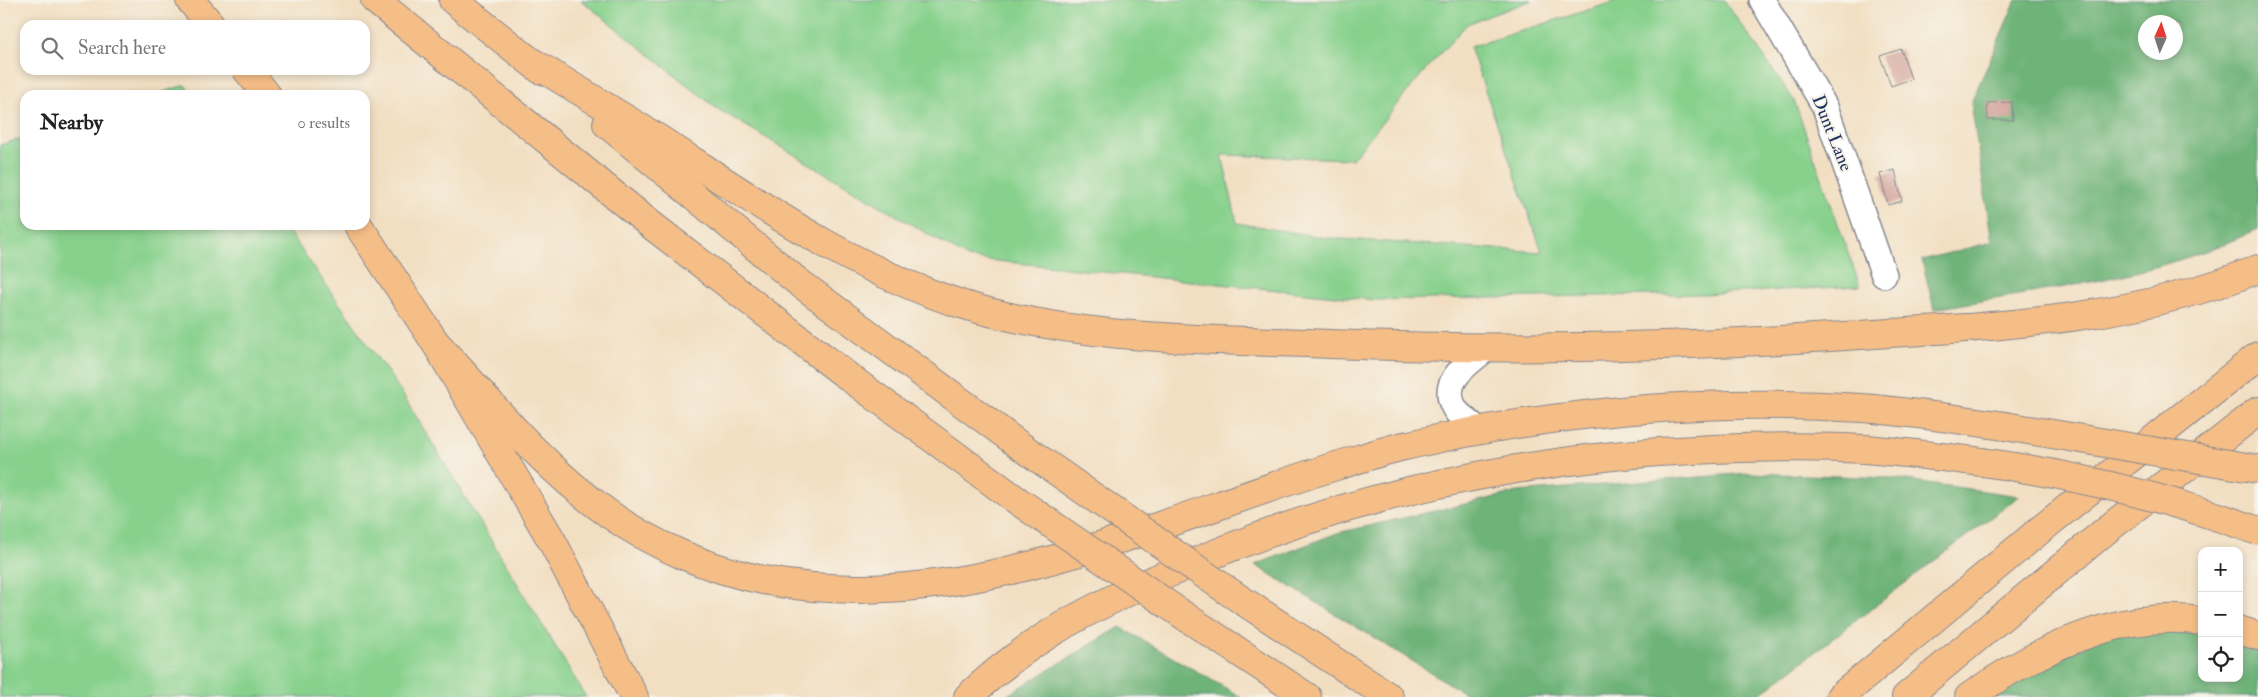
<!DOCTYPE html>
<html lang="en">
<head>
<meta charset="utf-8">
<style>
	:root { --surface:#fff; --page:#f6f6f6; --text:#222; --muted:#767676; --line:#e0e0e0 }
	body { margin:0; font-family:"IM FELL Double Pica",serif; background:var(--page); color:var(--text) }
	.controls { position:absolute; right:15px; bottom:15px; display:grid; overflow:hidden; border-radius:10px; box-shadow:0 2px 8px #0003 }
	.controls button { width:45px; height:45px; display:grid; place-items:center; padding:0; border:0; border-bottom:1px solid var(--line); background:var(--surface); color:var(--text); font:25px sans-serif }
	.compass { position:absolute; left:2138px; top:15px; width:45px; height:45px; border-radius:50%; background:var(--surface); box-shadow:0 2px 8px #0003; rotate:3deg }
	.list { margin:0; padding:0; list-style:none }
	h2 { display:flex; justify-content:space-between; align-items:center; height:65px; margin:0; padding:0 20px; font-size:21px }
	h2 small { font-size:16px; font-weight:400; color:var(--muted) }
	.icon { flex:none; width:28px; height:28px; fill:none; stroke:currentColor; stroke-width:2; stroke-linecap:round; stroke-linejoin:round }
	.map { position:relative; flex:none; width:2258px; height:697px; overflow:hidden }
	.search { position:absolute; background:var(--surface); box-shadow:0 2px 8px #0003; left:20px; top:20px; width:350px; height:55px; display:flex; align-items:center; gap:12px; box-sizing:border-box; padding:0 18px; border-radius:15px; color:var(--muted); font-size:19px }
	.panel { position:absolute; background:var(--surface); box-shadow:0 2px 8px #0003; left:20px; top:90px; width:350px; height:140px; border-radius:15px }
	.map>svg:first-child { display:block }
	.green { fill:#88d18d; stroke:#528076 }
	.forest { fill:#6eb378; stroke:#44716b; fill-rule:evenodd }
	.building { fill:#cf9b93 }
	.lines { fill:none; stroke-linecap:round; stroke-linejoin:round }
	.minor-casing { stroke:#868790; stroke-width:28 }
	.highway-casing { stroke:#868790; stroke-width:30 }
	.minor { stroke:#fff; stroke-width:25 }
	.highway { stroke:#f6be87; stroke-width:28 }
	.highway-bridge-casing { stroke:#868790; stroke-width:30; stroke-linecap:butt }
	.highway-bridge { stroke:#f6be87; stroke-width:28 }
	.labels { text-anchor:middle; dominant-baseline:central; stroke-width:4; stroke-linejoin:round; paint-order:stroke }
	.street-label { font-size:18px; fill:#1b2f5e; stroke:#f7f3e8 }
</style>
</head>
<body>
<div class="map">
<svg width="2258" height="697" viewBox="0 0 2258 697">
	<rect width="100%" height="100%" fill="#f7f3e8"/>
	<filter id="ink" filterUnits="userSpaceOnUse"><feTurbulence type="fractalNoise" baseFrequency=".02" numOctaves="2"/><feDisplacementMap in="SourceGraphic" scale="10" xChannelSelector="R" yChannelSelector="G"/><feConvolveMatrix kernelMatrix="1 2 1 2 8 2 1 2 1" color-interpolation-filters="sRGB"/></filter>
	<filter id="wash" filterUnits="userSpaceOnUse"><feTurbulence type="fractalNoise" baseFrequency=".0096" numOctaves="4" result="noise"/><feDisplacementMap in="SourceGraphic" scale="20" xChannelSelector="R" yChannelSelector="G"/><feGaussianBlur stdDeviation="1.12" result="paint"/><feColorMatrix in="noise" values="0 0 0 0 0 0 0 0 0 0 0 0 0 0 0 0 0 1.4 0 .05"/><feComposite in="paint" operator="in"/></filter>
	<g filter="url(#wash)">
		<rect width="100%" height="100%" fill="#f2dfc2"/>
		<g class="green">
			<polygon points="581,0 1532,0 1467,24 1426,69 1352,159 1222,155 1237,223 1327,238 1542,252 1470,47 1620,0 1724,0 1794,100 1860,286 1704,294 1374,300 968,258 716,108"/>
			<polygon points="185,85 192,95 154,95"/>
			<polygon points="25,137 25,225 284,225 400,390 586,697 0,697 0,145"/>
		</g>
		<g class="forest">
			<path d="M2016,0h242v229c-100,49 -215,61 -324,80l-12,-49 70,-18 -21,-139zM2146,22h30v30h-30z"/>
			<polygon points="1748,473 1892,478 2019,496 1756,697 1471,697 1255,565 1337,533 1518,492"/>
			<polygon points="1120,627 1241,697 1004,697"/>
			<polygon points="2202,631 2202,678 2239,678 2239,639 2258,647 2258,697 1984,697 2106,635"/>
		</g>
		<g id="blocks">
			<g class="building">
				<polygon points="1901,49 1911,79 1891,86 1880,56"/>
				<polygon points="2012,102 2013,120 1988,120 1987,103"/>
				<polygon points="1895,170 1902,201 1888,205 1880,174"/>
			</g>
		</g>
	</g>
	<g filter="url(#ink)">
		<use href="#blocks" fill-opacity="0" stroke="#868790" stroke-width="1"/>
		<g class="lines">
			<defs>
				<g id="minor">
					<polyline points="1762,0 1825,107 1884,275"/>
					<path d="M1479,430c-7,-6 -19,-13 -24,-21 -17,-28 14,-46 32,-61"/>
				</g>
				<g id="highway">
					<polyline points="190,0 211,25"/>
					<polyline points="375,0 650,224 842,372 1015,499"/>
					<polyline points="453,0 541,70"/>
					<path d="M527,59c44,27 88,53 132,80 96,62 191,130 302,165 119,37 246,35 369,40 182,7 364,3 545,-10 129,-8 262,-15 383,-65"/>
					<polyline points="247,70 267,95"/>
					<polyline points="607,124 797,281 1022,447"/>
					<polyline points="358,225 435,342 552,541 634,697"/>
					<path d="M435,342c55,60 107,125 174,172 45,32 100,55 154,66 200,39 387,-57 573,-114 24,-7 48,-16 73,-21 148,-34 301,-47 453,-37 48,4 95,11 143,18"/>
					<polyline points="1228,591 1389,697"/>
					<polyline points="1186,617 1307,697"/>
					<polyline points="2239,630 2258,636"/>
					<path d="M968,697c65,-63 138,-97 220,-132 167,-72 344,-109 526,-116 50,-2 101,-3 150,0 40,3 79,8 118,13"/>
					<polyline points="1840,697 2040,530 2258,356"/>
					<polyline points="1906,697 2104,532 2258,411"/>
					<path d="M1969,697c66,-46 151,-89 233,-76"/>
				</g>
			</defs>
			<use href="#minor" class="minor-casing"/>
			<use href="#highway" class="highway-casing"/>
			<use href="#minor" class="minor"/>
			<use href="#highway" class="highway"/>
			<defs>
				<g id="highway-bridge">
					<polyline points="2005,426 2258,469"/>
					<polyline points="1022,447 1228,591"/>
					<path d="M1982,462c94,13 187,36 276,69"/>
					<polyline points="1015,499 1186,617"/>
				</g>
			</defs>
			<use href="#highway-bridge" class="highway-bridge-casing"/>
			<use href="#highway-bridge" class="highway-bridge"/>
		</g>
	</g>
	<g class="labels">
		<g class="street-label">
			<text transform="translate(1832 133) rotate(68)">Dunt Lane</text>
		</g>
	</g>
</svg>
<div class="controls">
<button>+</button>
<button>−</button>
<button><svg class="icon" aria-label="locate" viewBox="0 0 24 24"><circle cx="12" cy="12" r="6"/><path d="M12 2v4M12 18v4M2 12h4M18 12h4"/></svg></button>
</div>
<svg class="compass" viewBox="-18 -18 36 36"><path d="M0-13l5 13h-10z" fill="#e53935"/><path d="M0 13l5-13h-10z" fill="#767676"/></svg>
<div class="search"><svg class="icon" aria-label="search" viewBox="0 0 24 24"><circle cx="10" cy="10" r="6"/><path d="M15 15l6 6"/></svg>Search here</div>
<section class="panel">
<h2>Nearby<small>0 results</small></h2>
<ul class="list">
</ul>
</section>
</div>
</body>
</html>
